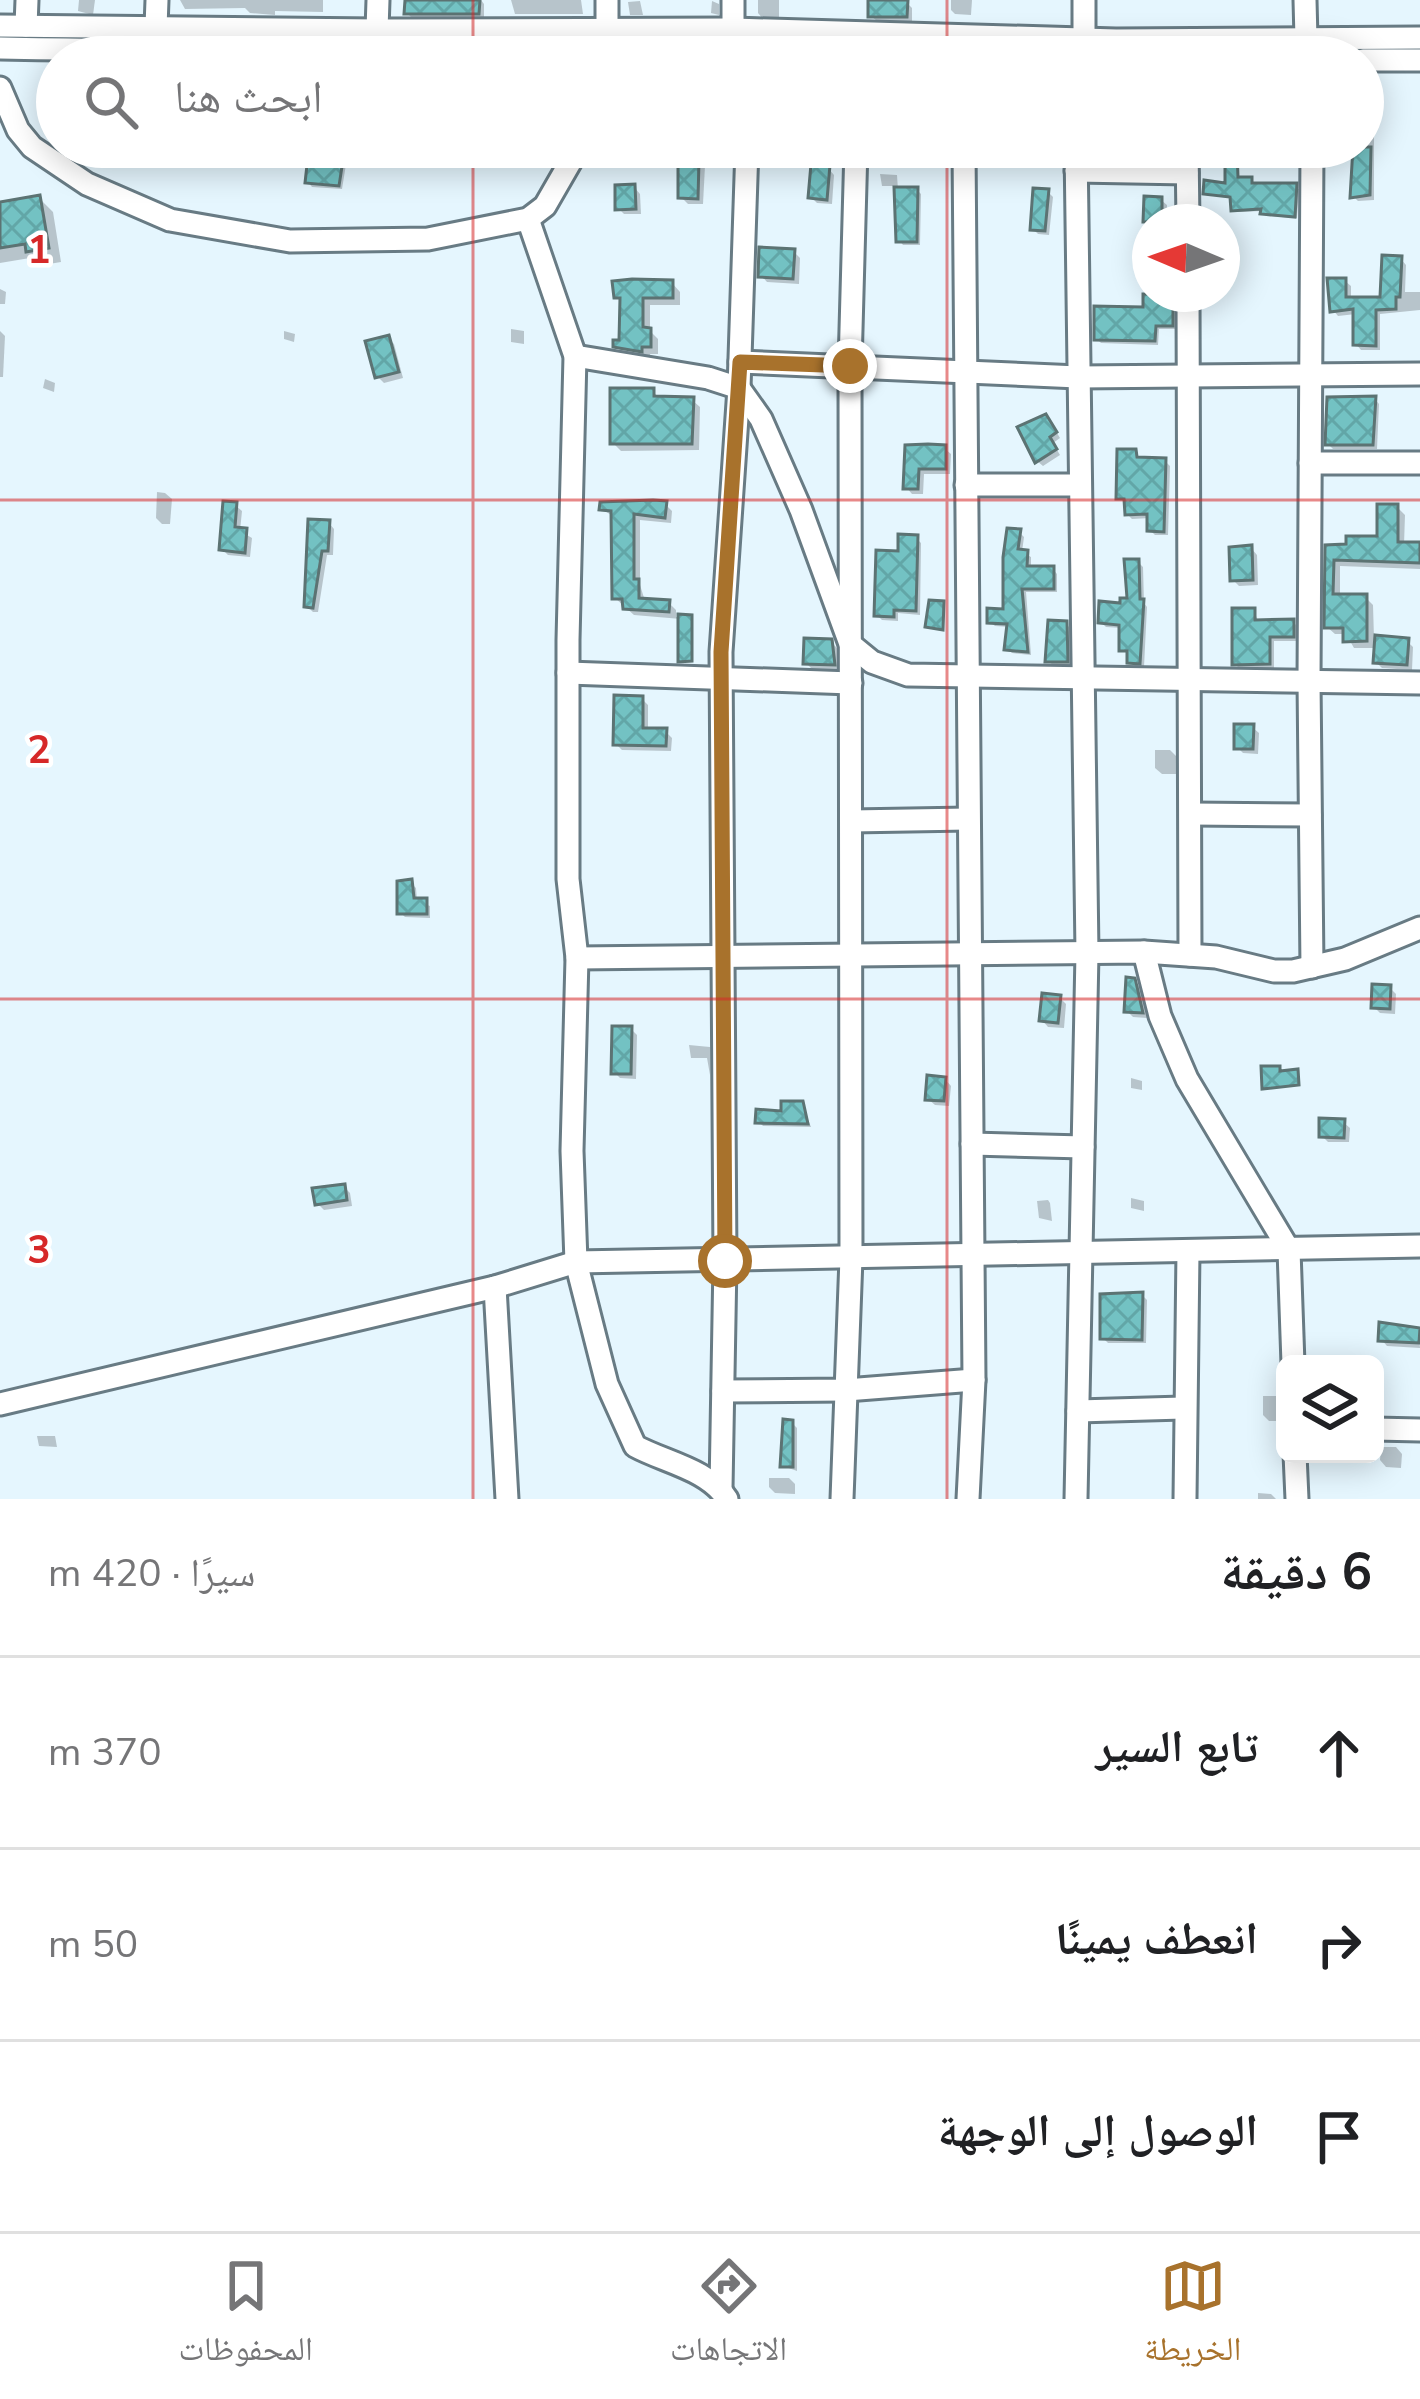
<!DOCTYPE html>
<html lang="ar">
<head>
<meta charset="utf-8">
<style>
	:root { --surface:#fff; --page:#f2f2f2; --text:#202124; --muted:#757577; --line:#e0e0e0; --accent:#a8722c }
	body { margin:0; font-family:"Nunito Sans","Noto Naskh Arabic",sans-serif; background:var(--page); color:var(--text); direction:rtl }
	.controls { position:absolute; right:36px; bottom:36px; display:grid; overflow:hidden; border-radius:18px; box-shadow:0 6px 30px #0003 }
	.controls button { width:108px; height:108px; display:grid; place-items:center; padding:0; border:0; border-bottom:3px solid var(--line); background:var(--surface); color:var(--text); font:60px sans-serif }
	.compass { position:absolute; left:1132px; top:204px; width:108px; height:108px; border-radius:50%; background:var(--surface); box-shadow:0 6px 30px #0003; rotate:272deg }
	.stop { position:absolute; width:36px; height:36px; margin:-27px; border:9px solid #a8722c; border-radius:50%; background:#fff }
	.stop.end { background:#a8722c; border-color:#fff; box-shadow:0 3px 12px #0008 }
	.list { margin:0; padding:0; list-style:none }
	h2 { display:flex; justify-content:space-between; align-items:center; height:156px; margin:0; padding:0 48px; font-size:51px }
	h2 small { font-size:39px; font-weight:400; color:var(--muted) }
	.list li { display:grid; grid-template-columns:78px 1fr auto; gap:36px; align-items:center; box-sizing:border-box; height:192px; padding:0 48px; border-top:3px solid var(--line) }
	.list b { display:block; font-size:45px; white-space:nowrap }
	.list em { font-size:39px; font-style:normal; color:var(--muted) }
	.icon { flex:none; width:66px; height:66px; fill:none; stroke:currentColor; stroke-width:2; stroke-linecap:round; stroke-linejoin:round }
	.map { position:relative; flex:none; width:1420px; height:1499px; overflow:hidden; direction:ltr }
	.search { position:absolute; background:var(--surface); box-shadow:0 6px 30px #0003; left:36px; right:36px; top:36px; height:132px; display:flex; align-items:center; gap:30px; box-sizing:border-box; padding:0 42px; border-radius:66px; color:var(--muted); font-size:45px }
	.sheet { height:732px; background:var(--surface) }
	nav { display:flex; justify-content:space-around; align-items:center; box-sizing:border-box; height:168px; border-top:3px solid var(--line); background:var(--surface); font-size:33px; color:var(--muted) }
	nav a { display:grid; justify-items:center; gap:6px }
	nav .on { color:var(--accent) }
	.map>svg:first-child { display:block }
	.shadow { fill:#0003 }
	.building { fill:url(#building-cross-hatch); stroke:#5c7373; stroke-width:3 }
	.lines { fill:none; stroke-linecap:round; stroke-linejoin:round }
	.minor-casing { stroke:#687b84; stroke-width:27 }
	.minor { stroke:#fff; stroke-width:21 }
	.route { stroke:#a8722c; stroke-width:15 }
	.grid { fill:none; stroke:#d62828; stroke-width:3; stroke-opacity:0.55 }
	.grid-label { font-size:39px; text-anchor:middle; font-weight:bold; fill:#d62828; stroke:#fff; stroke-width:9; stroke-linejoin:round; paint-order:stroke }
</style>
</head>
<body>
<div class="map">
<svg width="1420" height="1499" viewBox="0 0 1420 1499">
	<defs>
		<pattern id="building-cross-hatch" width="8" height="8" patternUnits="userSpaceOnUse" patternTransform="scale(3)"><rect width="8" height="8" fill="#73c2c3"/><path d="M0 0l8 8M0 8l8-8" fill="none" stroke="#62a6a7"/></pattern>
	</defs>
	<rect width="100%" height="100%" fill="#e5f6fe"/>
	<g class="shadow">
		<polygon points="79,0 95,0 93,15 78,11"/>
		<polygon points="180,0 323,0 323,12 275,11 275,15 250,13 245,8 185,9"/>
		<polygon points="408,0 481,0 484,4 484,18 412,18 407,13"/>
		<polygon points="511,0 581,0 583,14 515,14"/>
		<polygon points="758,0 779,0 779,19 763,19 758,13"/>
		<polygon points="951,0 972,0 971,15 955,14 951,10"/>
		<polygon points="640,1 643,15 630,15 628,2"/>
		<polygon points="712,1 719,4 719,15 711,13"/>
		<polygon points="906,2 912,8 912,21 877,21 871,16"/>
		<polygon points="1363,110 1374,115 1374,200 1358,201 1353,196 1354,147 1363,147"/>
		<polygon points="312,147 338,147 348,152 342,189 312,187 308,182"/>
		<polygon points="682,147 706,147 703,204 688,204 681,197"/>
		<polygon points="1236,153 1239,180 1299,189 1297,218 1266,216 1263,211 1237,212 1233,198 1206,192 1228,186"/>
		<polygon points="828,168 834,175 832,204 817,203 811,197"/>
		<polygon points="880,174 897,175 898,190 917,190 921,194 920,245 903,245 899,240 897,186 882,186"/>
		<polygon points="634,187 640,194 641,214 624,214 618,208"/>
		<polygon points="1048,192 1053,197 1049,235 1038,234 1033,229"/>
		<polygon points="39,198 53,212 61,262 43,265 36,257 0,263 0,205"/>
		<polygon points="1147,199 1161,200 1167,205 1167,222 1150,222 1150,267 1147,264"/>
		<polygon points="794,252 800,258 799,284 767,282 761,275"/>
		<polygon points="1401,259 1406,265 1405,292 1420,292 1420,310 1380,314 1380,350 1361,350 1356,344 1356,314 1338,316 1333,310 1345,281 1351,286 1351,300 1383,300"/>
		<polygon points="672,283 680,292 680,305 650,305 650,331 658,339 658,354 650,354 650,359 624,354 616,346 622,343 623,303 617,297"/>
		<polygon points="0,289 6,292 5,304 0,304"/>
		<polygon points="1173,294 1177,298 1176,329 1159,329 1158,345 1101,343 1097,339"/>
		<polygon points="511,329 524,331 524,344 511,342"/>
		<polygon points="0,331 5,336 3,377 0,377"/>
		<polygon points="284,331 295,334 294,342 284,339"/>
		<polygon points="388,338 394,344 403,378 384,383 378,377"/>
		<polygon points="45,379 55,383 54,392 43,388"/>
		<polygon points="652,391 661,399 692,400 700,407 699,450 621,451 613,443"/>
		<polygon points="1375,399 1379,404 1377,449 1333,449 1328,444"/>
		<polygon points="1051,423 1060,438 1053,443 1060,455 1043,466 1037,461"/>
		<polygon points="908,448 944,448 951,454 950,474 924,474 923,494 912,494 906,487"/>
		<polygon points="1135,452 1140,460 1165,461 1170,466 1168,535 1155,535 1150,530 1150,518 1132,519 1127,514 1127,503 1119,498"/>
		<polygon points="157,492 165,493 172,499 170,524 162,524 156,518"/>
		<polygon points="665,504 672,511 671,523 640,520 640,585 645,601 669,603 676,610 676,617 693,620 693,662 681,660 681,619 634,615 615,598 614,517 602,509"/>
		<polygon points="235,505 242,511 240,531 252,538 250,557 228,555 222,549"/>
		<polygon points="1397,507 1405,515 1404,545 1420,545 1420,569 1340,566 1340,597 1365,597 1373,605 1374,638 1407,641 1413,647 1412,670 1382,668 1376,662 1377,648 1354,648 1346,634 1335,634 1327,627 1328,548 1380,539"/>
		<polygon points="329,523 334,529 333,555 327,555 318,612 313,612 307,606"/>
		<polygon points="1019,532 1024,537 1022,552 1031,557 1031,569 1053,569 1057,574 1057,592 1026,592 1031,655 1012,653 1008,649 1010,627 995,626 990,622 1006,612"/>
		<polygon points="916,538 921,543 920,615 898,613 898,621 882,620 877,615 901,554"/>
		<polygon points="1251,548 1257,555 1258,585 1239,586 1233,580"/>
		<polygon points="1138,562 1143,567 1144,603 1147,607 1144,667 1135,667 1130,654 1122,649 1122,628 1106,627 1101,622 1130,602"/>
		<polygon points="1254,611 1259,623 1293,622 1298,627 1298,641 1274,641 1274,668 1240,669 1235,664"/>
		<polygon points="1066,624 1071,629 1071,666 1053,665 1048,661"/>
		<polygon points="831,642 841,652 844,674 816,673 806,663"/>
		<polygon points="642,699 648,705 648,731 665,731 672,738 671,751 622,750 616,744"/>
		<polygon points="1252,727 1259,733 1258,754 1243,753 1237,747"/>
		<polygon points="1155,750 1170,750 1176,756 1176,774 1162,774 1155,768"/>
		<polygon points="411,883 416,888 417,901 430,906 430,918 405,917 400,912"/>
		<polygon points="1134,981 1140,987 1147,1018 1133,1017 1127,1011"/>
		<polygon points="1390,988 1396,994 1395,1014 1380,1013 1374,1007"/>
		<polygon points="1060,998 1066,1004 1064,1028 1048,1027 1042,1020"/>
		<polygon points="631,1029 637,1035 636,1079 620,1078 614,1072"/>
		<polygon points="689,1045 710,1047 710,1075 707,1058 691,1058"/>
		<polygon points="1131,1078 1142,1081 1142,1090 1131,1088"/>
		<polygon points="945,1079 951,1086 949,1106 935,1105 928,1099"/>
		<polygon points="802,1104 811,1127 763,1126 758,1121"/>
		<polygon points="1343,1122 1350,1128 1349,1142 1328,1142 1322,1136"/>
		<polygon points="344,1187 350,1193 352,1206 324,1210 318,1204"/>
		<polygon points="1131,1198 1144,1201 1144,1211 1131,1208"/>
		<polygon points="1048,1200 1050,1203 1052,1221 1039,1218 1037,1201"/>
		<polygon points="1142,1295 1147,1300 1146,1343 1108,1343 1103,1338"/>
		<polygon points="1419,1331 1420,1348 1387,1346 1381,1339"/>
		<polygon points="1263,1396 1277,1396 1284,1402 1284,1421 1269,1421 1263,1415"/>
		<polygon points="792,1423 797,1428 797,1471 783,1466"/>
		<polygon points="37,1436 55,1436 57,1447 39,1446"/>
		<polygon points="1381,1447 1396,1447 1402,1454 1401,1468 1386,1467 1380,1460"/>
		<polygon points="769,1478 789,1478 795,1484 795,1494 775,1493 769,1487"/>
		<polygon points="1258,1493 1271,1494 1276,1499 1258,1499"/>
	</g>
	<g class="building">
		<polygon points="405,0 480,0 479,14 404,14"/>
		<polygon points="868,0 908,0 907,17 868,17"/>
		<polygon points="309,147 345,147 339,186 305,183"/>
		<polygon points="1353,147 1371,147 1370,195 1350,198"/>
		<polygon points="1225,150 1237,150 1238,177 1252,177 1252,183 1297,183 1295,217 1260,214 1261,209 1231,211 1230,197 1203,194 1204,180 1225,183"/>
		<polygon points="678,159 699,160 698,199 678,198"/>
		<polygon points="811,164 830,165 827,200 808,198"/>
		<polygon points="635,184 636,209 615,210 615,185"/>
		<polygon points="894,187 918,187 917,242 896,242"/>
		<polygon points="1033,188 1049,189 1045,231 1030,230"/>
		<polygon points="40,195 49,248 26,252 25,244 0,248 0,202"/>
		<polygon points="1144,196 1162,197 1162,222 1143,222"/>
		<polygon points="759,247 795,249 793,279 758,277"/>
		<polygon points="1382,255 1402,256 1400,297 1396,297 1396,309 1376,310 1376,346 1353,345 1353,309 1330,312 1327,278 1346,278 1346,297 1380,297"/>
		<polygon points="632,279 673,280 673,298 643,298 643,327 651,328 651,347 642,347 642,352 613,347 613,340 619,340 620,298 614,298 612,281"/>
		<polygon points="1143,294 1173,294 1173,326 1156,326 1155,341 1094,340 1094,306 1143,307"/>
		<polygon points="389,335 399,372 375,378 365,341"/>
		<polygon points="610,388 654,388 654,396 694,397 692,444 610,444"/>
		<polygon points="1376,396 1373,445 1325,445 1327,397"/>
		<polygon points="1046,414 1057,432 1050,437 1057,449 1035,463 1017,427"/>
		<polygon points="928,444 946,445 946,469 919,469 918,489 903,489 905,445"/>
		<polygon points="1117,449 1136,449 1137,457 1166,458 1164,532 1147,531 1147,514 1125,515 1124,499 1116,499"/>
		<polygon points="653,500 667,501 665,518 634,514 634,579 639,579 639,598 670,600 669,612 623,609 622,599 612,599 611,511 599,510 600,502"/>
		<polygon points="223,501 237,502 235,527 247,528 245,553 219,550"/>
		<polygon points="1377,504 1398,504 1398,542 1420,542 1420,563 1334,560 1333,594 1367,594 1367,641 1343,642 1343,628 1324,628 1325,545 1346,544 1346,536 1377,536"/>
		<polygon points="308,519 330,520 328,551 322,551 313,608 304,607"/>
		<polygon points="1007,528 1021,529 1018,549 1028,550 1027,566 1054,566 1054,589 1022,589 1028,652 1004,650 1007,624 987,623 987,608 1003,609 1003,557"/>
		<polygon points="898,534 918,535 916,611 894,610 894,617 874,616 876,550 898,551"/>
		<polygon points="1252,545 1253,580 1230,581 1229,547"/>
		<polygon points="1124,559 1139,559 1140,599 1144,599 1140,664 1127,663 1127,651 1119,651 1119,625 1098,623 1099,601 1120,603 1120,598 1127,598"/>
		<polygon points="929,600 944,601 943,630 925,627"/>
		<polygon points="1232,608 1255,608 1255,620 1294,619 1294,637 1270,637 1270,664 1232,665"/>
		<polygon points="678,614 692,615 692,661 678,662"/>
		<polygon points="1048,620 1067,621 1068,662 1045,662"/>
		<polygon points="1375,635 1409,638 1407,665 1373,663"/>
		<polygon points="804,638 832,639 835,665 803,664"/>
		<polygon points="614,695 643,696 643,728 667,728 666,746 613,745"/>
		<polygon points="1234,724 1254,724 1253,749 1234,749"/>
		<polygon points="412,879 414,898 427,898 427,914 397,914 397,881"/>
		<polygon points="1126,977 1135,978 1143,1013 1124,1012"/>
		<polygon points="1372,984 1391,985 1390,1009 1371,1008"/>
		<polygon points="1042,993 1061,995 1058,1023 1039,1021"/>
		<polygon points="612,1026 632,1026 631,1074 611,1074"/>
		<polygon points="1261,1066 1280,1066 1280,1071 1298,1069 1299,1085 1262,1089"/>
		<polygon points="927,1075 946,1077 944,1101 925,1100"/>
		<polygon points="781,1101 803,1101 808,1124 755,1123 756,1109 781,1111"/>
		<polygon points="1319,1118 1345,1119 1344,1138 1319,1137"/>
		<polygon points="345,1184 347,1200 315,1205 312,1188"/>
		<polygon points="1143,1292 1142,1340 1100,1339 1100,1294"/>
		<polygon points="1379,1322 1420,1328 1419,1343 1378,1341"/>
		<polygon points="783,1419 793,1420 793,1467 780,1467"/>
	</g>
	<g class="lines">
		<defs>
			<g id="minor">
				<polyline points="607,0 607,29"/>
				<polyline points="1084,0 1084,39"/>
				<polyline points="1305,0 1306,39"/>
				<polyline points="0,26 377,30 733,29 1116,40 1420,38"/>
				<polyline points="26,26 27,0"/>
				<polyline points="156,27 157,0"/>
				<polyline points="733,29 733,0"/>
				<polyline points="377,30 378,0"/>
				<path d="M0,48c317,6 634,0 951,9"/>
				<polyline points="1363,60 1420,60"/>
				<polyline points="0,88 18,130 32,147 87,184 170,220 290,241 428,239 528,219 545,206 579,147"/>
				<polyline points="964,147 974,1380 968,1499"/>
				<polyline points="1076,147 1087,953 1076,1499"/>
				<polyline points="1187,147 1188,222"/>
				<polyline points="1076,171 1187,173"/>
				<path d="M528,219l47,137 -7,284v239l9,79 -5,193 4,111 31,122 28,62c29,16 73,23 92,53"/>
				<polyline points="1188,294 1190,955"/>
				<polyline points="575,356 708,378 739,388 761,419 801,510 850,644 872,662 908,675 1420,683"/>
				<polyline points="740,362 1078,377 1420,374"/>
				<polyline points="1310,463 1420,463"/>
				<polyline points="966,485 1080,485"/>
				<polyline points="568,673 851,683"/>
				<polyline points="1191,814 1310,815"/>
				<polyline points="851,821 968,819"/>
				<polyline points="1144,952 1160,1016 1187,1079 1289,1250 1293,1364"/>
				<polyline points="577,958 1144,952 1216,957 1274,971 1293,971 1345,959 1420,928"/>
				<polyline points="1312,967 1309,681 1312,147"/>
				<polyline points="972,1144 1083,1147"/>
				<polyline points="495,1287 507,1499"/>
				<polyline points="723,1391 846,1390 974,1380"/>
				<polyline points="0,1404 495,1287 576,1262 1420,1246"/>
				<polyline points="1078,1411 1183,1408"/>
				<polyline points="1375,1429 1420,1430"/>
				<polyline points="1295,1454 1297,1499"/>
				<polyline points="721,1489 725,1261 721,652 739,388 747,147"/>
				<polyline points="842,1499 851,1258 850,366 856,147"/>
				<polyline points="1185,1499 1188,1251"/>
			</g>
		</defs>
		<use href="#minor" class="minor-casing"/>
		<use href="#minor" class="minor"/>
	</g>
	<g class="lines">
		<polyline class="route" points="725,1261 721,652 740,362 850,366"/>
	</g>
	<path class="grid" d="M473,0v57M947,0v57M473,147v1352M947,147v1352M0,500h1420M0,999h1420"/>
	<g class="grid-label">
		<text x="39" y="263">1</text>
		<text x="39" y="763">2</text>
		<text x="39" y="1263">3</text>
	</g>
</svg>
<div class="controls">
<button><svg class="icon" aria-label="layers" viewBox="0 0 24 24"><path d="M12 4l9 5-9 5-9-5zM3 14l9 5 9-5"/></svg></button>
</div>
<svg class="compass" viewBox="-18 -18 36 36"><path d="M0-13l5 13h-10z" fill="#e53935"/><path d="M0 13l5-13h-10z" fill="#757577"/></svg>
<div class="stop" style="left:725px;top:1261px"></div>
<div class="stop end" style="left:850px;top:366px"></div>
<div class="search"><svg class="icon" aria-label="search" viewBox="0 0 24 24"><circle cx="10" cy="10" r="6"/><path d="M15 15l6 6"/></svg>ابحث هنا</div>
</div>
<section class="sheet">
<h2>6 دقيقة<small>سيرًا · 420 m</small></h2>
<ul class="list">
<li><svg class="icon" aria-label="ahead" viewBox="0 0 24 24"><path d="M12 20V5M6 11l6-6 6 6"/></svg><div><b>تابع السير</b></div><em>370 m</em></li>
<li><svg class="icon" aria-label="right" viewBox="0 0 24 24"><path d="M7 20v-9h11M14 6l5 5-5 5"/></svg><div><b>انعطف يمينًا</b></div><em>50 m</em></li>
<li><svg class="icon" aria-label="arrive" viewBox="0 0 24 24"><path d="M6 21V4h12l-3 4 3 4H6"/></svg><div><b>الوصول إلى الوجهة</b></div></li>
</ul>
</section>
<nav>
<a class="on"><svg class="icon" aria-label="map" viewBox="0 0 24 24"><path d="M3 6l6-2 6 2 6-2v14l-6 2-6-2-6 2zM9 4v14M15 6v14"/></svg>الخريطة</a>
<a><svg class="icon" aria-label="directions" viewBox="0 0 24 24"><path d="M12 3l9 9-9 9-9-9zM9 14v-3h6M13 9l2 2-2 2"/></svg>الاتجاهات</a>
<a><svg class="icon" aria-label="saved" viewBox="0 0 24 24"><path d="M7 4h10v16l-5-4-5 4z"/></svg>المحفوظات</a>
</nav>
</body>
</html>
